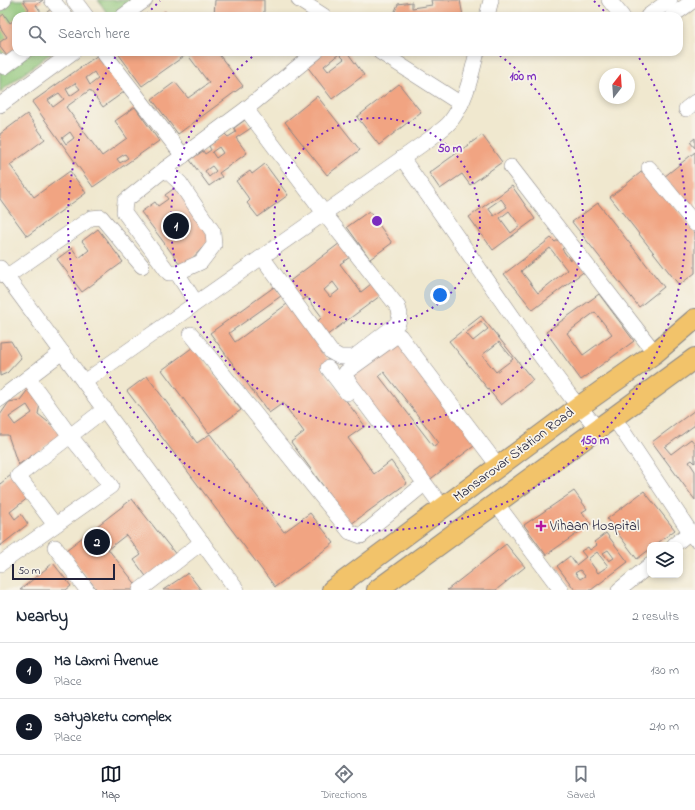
<!DOCTYPE html>
<html lang="en">
<head>
<meta charset="utf-8">
<style>
	:root { --surface:#fff; --page:#f2f2f3; --text:#1f2937; --muted:#747a83; --line:#e0e1e3; --accent:#111827 }
	body { margin:0; font-family:"Indie Flower",sans-serif; background:var(--page); color:var(--text) }
	.controls { position:absolute; right:12px; bottom:12px; display:grid; overflow:hidden; border-radius:8px; box-shadow:0 2px 6px #0003 }
	.controls button { width:36px; height:36px; display:grid; place-items:center; padding:0; border:0; border-bottom:1px solid var(--line); background:var(--surface); color:var(--text); font:20px sans-serif }
	.compass { position:absolute; left:599px; top:68px; width:36px; height:36px; border-radius:50%; background:var(--surface); box-shadow:0 2px 6px #0003; rotate:17deg }
	.scale { position:absolute; left:12px; bottom:10px; width:103px; box-sizing:border-box; padding-left:4px; border:2px solid #22223b; border-top:0; font-size:11px; line-height:14px; white-space:nowrap; color:#22223b; -webkit-text-stroke:3px #f7f3e8; paint-order:stroke }
	.you { position:absolute; left:440px; top:295px; width:14px; height:14px; margin:-10px; border:3px solid #fff; border-radius:50%; background:#1a73e8; box-shadow:0 0 0 6px #1a73e833 }
	.badge { display:grid; place-items:center; width:26px; height:26px; border-radius:50%; background:var(--accent); color:#fff; font-size:13px; font-weight:700 }
	.pin { position:absolute; translate:-50% -50%; border:2px solid #fff; box-shadow:0 1px 4px #0006 }
	.list { margin:0; padding:0; list-style:none }
	h2 { display:flex; justify-content:space-between; align-items:center; height:52px; margin:0; padding:0 16px; font-size:17px }
	h2 small { font-size:13px; font-weight:400; color:var(--muted) }
	.list li { display:grid; grid-template-columns:26px 1fr auto; gap:12px; align-items:center; box-sizing:border-box; height:56px; padding:0 16px; border-top:1px solid var(--line) }
	.list b { display:block; font-size:15px; white-space:nowrap }
	.list p { margin:0; font-size:13px; white-space:nowrap; color:var(--muted) }
	.list em { font-size:13px; font-style:normal; color:var(--muted) }
	.icon { flex:none; width:22px; height:22px; fill:none; stroke:currentColor; stroke-width:2; stroke-linecap:round; stroke-linejoin:round }
	.map { position:relative; flex:none; width:695px; height:590px; overflow:hidden }
	.search { position:absolute; background:var(--surface); box-shadow:0 2px 6px #0003; left:12px; right:12px; top:12px; height:44px; display:flex; align-items:center; gap:10px; box-sizing:border-box; padding:0 14px; border-radius:12px; color:var(--muted); font-size:15px }
	.sheet { height:164px; background:var(--surface) }
	nav { display:flex; justify-content:space-around; align-items:center; box-sizing:border-box; height:56px; border-top:1px solid var(--line); background:var(--surface); font-size:11px; color:var(--muted) }
	nav a { display:grid; justify-items:center; gap:2px }
	nav .on { color:var(--accent) }
	.map>svg:first-child { display:block }
	.green { fill:#8dc578; stroke:#58745a }
	.building { fill:#f1a482; fill-rule:evenodd }
	.lines { fill:none; stroke-linecap:round; stroke-linejoin:round }
	.minor-casing { stroke:#898585; stroke-width:16 }
	.major-casing { stroke:#898585; stroke-width:22 }
	.minor { stroke:#fff; stroke-width:15 }
	.major { stroke:#f2c36a; stroke-width:20 }
	.ring { fill:none; stroke:#7b2cbf; stroke-width:2; stroke-dasharray:2 4 }
	.poi-dot { fill:#b5179e; stroke:#f7f3e8; stroke-width:1.5 }
	.labels { text-anchor:middle; dominant-baseline:central; stroke-width:3.5; stroke-linejoin:round; paint-order:stroke }
	.street-label { font-size:14px; fill:#22223b; stroke:#f7f3e8 }
	.poi-label { font-size:14px; fill:#22223b; stroke:#f7f3e8; text-anchor:start }
	.centre { fill:#7b2cbf; stroke:#f7f3e8; stroke-width:2 }
	.ring-label { font-size:12px; text-anchor:middle; font-weight:bold; fill:#7b2cbf; stroke:#f7f3e8; stroke-width:3.5; stroke-linejoin:round; paint-order:stroke }
</style>
</head>
<body>
<div class="map">
<svg width="695" height="590" viewBox="0 0 695 590">
	<rect width="100%" height="100%" fill="#f7f3e8"/>
	<filter id="ink" filterUnits="userSpaceOnUse"><feTurbulence type="fractalNoise" baseFrequency=".025" numOctaves="2"/><feDisplacementMap in="SourceGraphic" scale="8" xChannelSelector="R" yChannelSelector="G"/><feConvolveMatrix kernelMatrix="1 2 1 2 8 2 1 2 1" color-interpolation-filters="sRGB"/></filter>
	<filter id="wash" filterUnits="userSpaceOnUse"><feTurbulence type="fractalNoise" baseFrequency=".012" numOctaves="4" result="noise"/><feDisplacementMap in="SourceGraphic" scale="16" xChannelSelector="R" yChannelSelector="G"/><feGaussianBlur stdDeviation="0.9" result="paint"/><feColorMatrix in="noise" values="0 0 0 0 0 0 0 0 0 0 0 0 0 0 0 0 0 1.4 0 .05"/><feComposite in="paint" operator="in"/></filter>
	<g filter="url(#wash)">
		<rect width="100%" height="100%" fill="#f0e8cf"/>
		<g class="green">
			<polygon points="0,0 28,0 40,16 16,16 16,52 52,52 0,92"/>
			<polygon points="98,0 138,0 119,16 109,16"/>
		</g>
		<g id="blocks">
			<g class="building">
				<polygon points="23,0 43,0 36,5 43,15 51,9 56,16 20,16 29,9"/>
				<polygon points="215,0 264,0 264,16 214,16"/>
				<polygon points="431,0 460,0 463,16 393,16 398,4 412,2 412,8 432,5"/>
				<polygon points="165,11 169,16 159,16"/>
				<polygon points="4,14 10,23 16,19 16,49 7,56 0,47 0,42 7,37 0,27 0,17"/>
				<polygon points="117,52 217,52 243,86 178,134 152,99 175,82 188,98 209,83 187,54 142,86"/>
				<path d="M324,52h23l17,23 -32,24 -26,-34zM339,54l5,5 -16,12 -4,-5z"/>
				<path d="M98,55l26,37 -21,15 -13,-17 -24,17 36,49 25,-18 -12,-17 20,-14 24,34 -66,46 -61,-85zM94,72l4,7 -8,6 -4,-7zM75,83l5,6 -10,7 -4,-7zM59,93l5,6 -11,8 -5,-7zM70,132l4,6 -8,6 -4,-6zM125,154l3,4 -8,5 -3,-4z"/>
				<polygon points="399,84 421,112 379,145 357,117"/>
				<polygon points="317,96 360,150 327,175 285,122"/>
				<polygon points="27,114 45,139 10,165 34,197 70,171 86,193 27,236 0,199 0,134"/>
				<path d="M245,120l6,8 -15,10 11,15 -28,20 3,4 -13,9 -19,-26 13,-9 2,3 6,-4 -2,-4 16,-12 3,3 8,-5 -2,-4zM219,147l4,6 -7,5 -4,-6zM212,166l4,5 -7,6 -4,-6z"/>
				<polygon points="482,135 502,162 470,185 462,174 440,189 429,173"/>
				<polygon points="695,138 695,148 690,142"/>
				<polygon points="695,152 695,215 664,177"/>
				<polygon points="265,164 288,195 258,217 247,203 250,200 236,181 250,171 252,174"/>
				<polygon points="645,169 695,233 695,273 679,285 610,197"/>
				<path d="M512,186l23,33 -42,31 -24,-33zM501,199l6,8 -13,9 -6,-8zM509,211l11,15 -9,7 -11,-15z"/>
				<polygon points="176,187 211,239 183,268 141,212 155,202 158,206 168,199 165,195"/>
				<polygon points="598,203 664,287 639,307 572,222"/>
				<polygon points="369,211 392,243 370,259 347,227"/>
				<polygon points="98,229 123,262 82,292 57,259 72,248 79,258 89,250 82,241"/>
				<path d="M551,238l4,4 6,-4 6,8 -5,3 8,11 5,-3 11,13 -53,40 -29,-36zM550,248l17,22 -29,23 -17,-22z"/>
				<path d="M340,243l10,14 -10,7 21,28 10,-8 9,12 -54,40 -10,-13 6,-6 -15,-20 -7,5 -14,-18zM333,282l6,8 -9,7 -6,-7z"/>
				<polygon points="274,287 281,296 229,333 235,342 287,304 329,361 321,367 365,426 348,438 374,474 391,461 407,483 351,524 291,442 304,432 283,403 269,413 210,333"/>
				<path d="M599,294l35,47 -53,39 -35,-48zM595,312l17,22 -29,21 -16,-22z"/>
				<path d="M481,316l52,64 -32,25 -52,-64zM481,321l7,8 -15,12 -7,-8zM499,342l14,17 -17,13 -14,-17z"/>
				<path d="M398,340l80,103 -50,38 -80,-103zM384,372l55,71 -5,4 -55,-71z"/>
				<polygon points="11,341 21,358 7,373 0,376 0,342"/>
				<polygon points="193,347 241,410 209,433 162,370"/>
				<polygon points="147,376 197,443 210,434 284,532 310,513 334,543 275,587 127,391"/>
				<path d="M30,387l11,13 -3,14 25,20 -45,31 -10,-30h-8v-20l9,-13 11,-2zM27,405l5,8 -17,12 -6,-8z"/>
				<polygon points="695,410 695,425 665,447 671,454 691,439 695,444 695,463 692,460 689,462 695,471 695,500 652,442"/>
				<polygon points="11,475 29,497 10,512 15,519 21,514 28,524 0,546 0,484"/>
				<polygon points="574,491 587,509 582,512 591,524 546,555 524,525"/>
				<polygon points="644,491 675,530 655,545 650,545 650,549 637,559 607,519"/>
				<polygon points="132,499 177,556 148,579 134,560 141,555 126,535 108,549 138,587 133,590 97,590 66,550"/>
				<path d="M606,533l22,29 -37,28h-16l-18,-24 13,-10 6,9 10,-8 -5,-6 7,-4 2,3 7,-5 -3,-3zM608,550l6,8 -5,3 -6,-8zM597,552l11,14 -10,7 -10,-14zM580,570l5,6 -5,3 -5,-6z"/>
				<polygon points="506,544 525,567 496,590 447,590"/>
				<polygon points="53,563 71,586 66,590 20,590"/>
				<polygon points="188,573 201,590 163,590"/>
			</g>
		</g>
	</g>
	<g filter="url(#ink)">
		<use href="#blocks" fill-opacity="0" stroke="#898585" stroke-width="1"/>
		<g class="lines">
			<defs>
				<g id="minor">
					<polyline points="52,0 65,16"/>
					<polyline points="74,0 86,16"/>
					<polyline points="299,0 324,16"/>
					<polyline points="609,0 622,16"/>
					<polyline points="0,3 4,0"/>
					<polyline points="123,16 145,0"/>
					<polyline points="487,16 491,0"/>
					<polyline points="648,16 670,0"/>
					<polyline points="672,16 694,0"/>
					<polyline points="103,52 183,156"/>
					<polyline points="380,52 461,104"/>
					<polyline points="0,61 4,67 24,52"/>
					<polyline points="0,105 73,52"/>
					<polyline points="246,109 331,222 398,307 400,314 398,323 354,357 340,357 331,352 262,257"/>
					<polyline points="686,109 695,102"/>
					<polyline points="402,158 531,343 571,397 598,429"/>
					<polyline points="511,167 655,353"/>
					<polyline points="649,168 695,224"/>
					<polyline points="165,169 246,109 316,52"/>
					<polyline points="0,268 237,590"/>
					<polyline points="177,273 169,273 124,212 125,201 165,169 180,183 213,232 214,245 201,262 177,273 196,303"/>
					<polyline points="6,277 91,218 101,217 142,266"/>
					<polyline points="191,334 350,532 361,536 418,489"/>
					<polyline points="328,368 347,393"/>
					<path d="M84,382l347,-244c6,-5 14,-10 19,-16 16,-20 21,-46 27,-70"/>
					<polyline points="0,399 62,352"/>
					<polyline points="614,418 695,539"/>
					<polyline points="496,503 561,590"/>
					<polyline points="444,509 346,378 346,372 396,336 400,336 499,467"/>
					<polyline points="55,525 18,476 105,409"/>
					<polyline points="674,545 690,532"/>
					<polyline points="55,547 87,590"/>
					<polyline points="0,564 111,486 70,436 28,378"/>
					<polyline points="140,590 202,542"/>
					<polyline points="619,590 650,565"/>
				</g>
				<g id="major">
					<polyline points="332,590 580,406 655,353 695,319"/>
					<polyline points="377,590 695,358"/>
				</g>
			</defs>
			<use href="#minor" class="minor-casing"/>
			<use href="#major" class="major-casing"/>
			<use href="#minor" class="minor"/>
			<use href="#major" class="major"/>
		</g>
	</g>
	<g class="ring">
		<circle cx="377" cy="221" r="103"/>
		<path d="M357 16A206 206 0 0 1 397 16M495 52A206 206 0 1 1 259 52"/>
		<path d="M147 14A309 309 0 0 1 160 1M594 1A309 309 0 0 1 607 14M636 53A309 309 0 1 1 118 53"/>
	</g>
	<path class="poi-dot" d="M539 520h4v4h4v4h-4v4h-4v-4h-4v-4h4z"/>
	<g class="labels">
		<g class="street-label">
			<text transform="translate(514 455) rotate(-37)">Mansarovar Station Road</text>
		</g>
		<g class="poi-label">
			<text x="550" y="526">Vihaan Hospital</text>
		</g>
	</g>
	<circle cx="377" cy="221" r="6" class="centre"/>
	<g class="ring-label">
		<text x="523" y="80">100 m</text>
		<text x="450" y="152">50 m</text>
		<text x="595" y="444">150 m</text>
	</g>
</svg>
<div class="controls">
<button><svg class="icon" aria-label="layers" viewBox="0 0 24 24"><path d="M12 4l9 5-9 5-9-5zM3 14l9 5 9-5"/></svg></button>
</div>
<svg class="compass" viewBox="-18 -18 36 36"><path d="M0-13l5 13h-10z" fill="#e53935"/><path d="M0 13l5-13h-10z" fill="#747a83"/></svg>
<div class="scale">50 m</div>
<div class="you"></div>
<div class="pin badge" style="left:176px;top:226px">1</div>
<div class="pin badge" style="left:97px;top:542px">2</div>
<div class="search"><svg class="icon" aria-label="search" viewBox="0 0 24 24"><circle cx="10" cy="10" r="6"/><path d="M15 15l6 6"/></svg>Search here</div>
</div>
<section class="sheet">
<h2>Nearby<small>2 results</small></h2>
<ul class="list">
<li><span class="badge">1</span><div><b>Ma Laxmi Avenue</b><p>Place</p></div><em>130 m</em></li>
<li><span class="badge">2</span><div><b>satyaketu complex</b><p>Place</p></div><em>210 m</em></li>
</ul>
</section>
<nav>
<a class="on"><svg class="icon" aria-label="map" viewBox="0 0 24 24"><path d="M3 6l6-2 6 2 6-2v14l-6 2-6-2-6 2zM9 4v14M15 6v14"/></svg>Map</a>
<a><svg class="icon" aria-label="directions" viewBox="0 0 24 24"><path d="M12 3l9 9-9 9-9-9zM9 14v-3h6M13 9l2 2-2 2"/></svg>Directions</a>
<a><svg class="icon" aria-label="saved" viewBox="0 0 24 24"><path d="M7 4h10v16l-5-4-5 4z"/></svg>Saved</a>
</nav>
</body>
</html>
